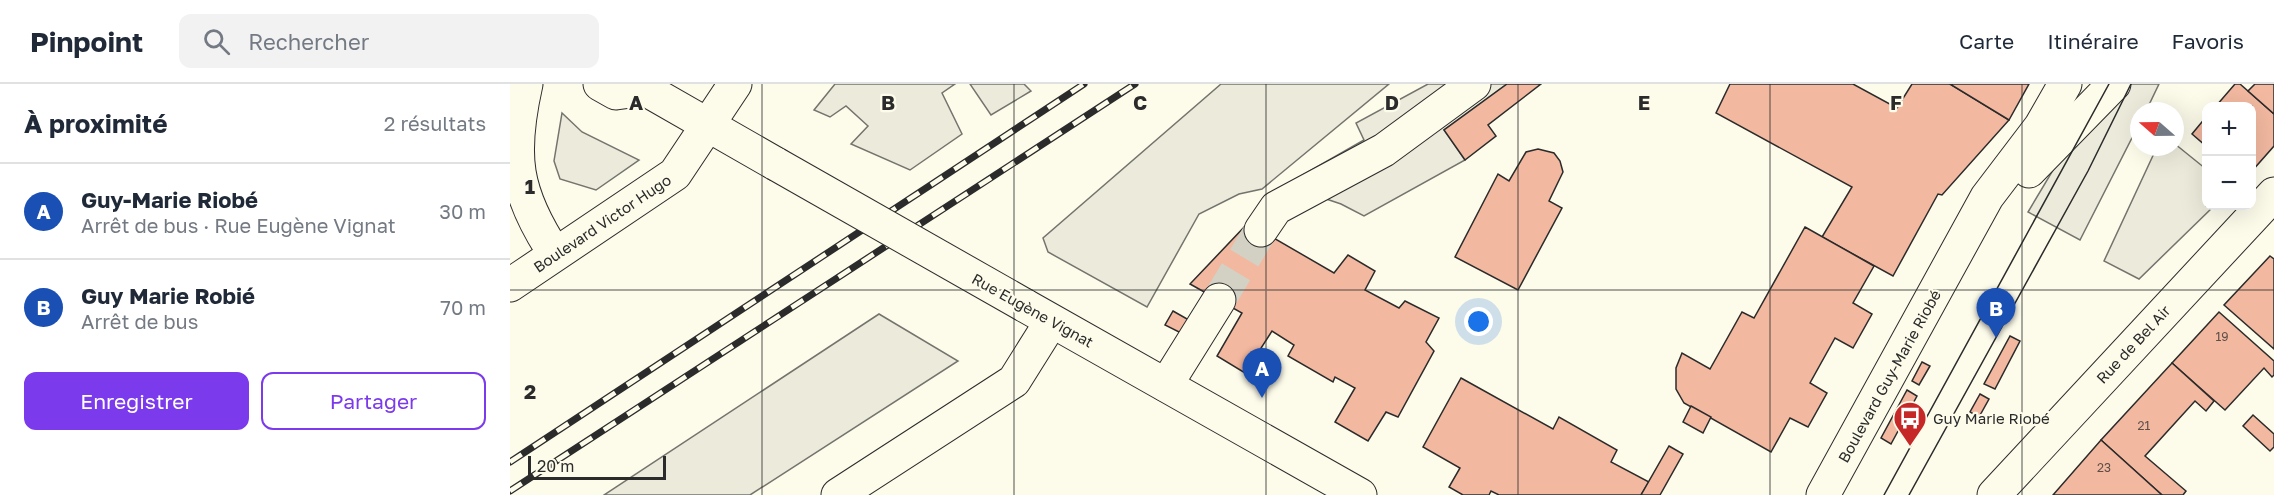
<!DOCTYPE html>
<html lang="fr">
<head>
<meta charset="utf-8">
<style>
	:root { --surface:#fff; --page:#f2f2f3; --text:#1f2937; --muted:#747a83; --line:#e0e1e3; --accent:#7c3aed }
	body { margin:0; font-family:"Golos Text",sans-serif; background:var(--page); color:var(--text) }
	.controls { position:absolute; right:18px; top:18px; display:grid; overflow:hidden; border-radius:12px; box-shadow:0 6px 24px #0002 }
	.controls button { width:54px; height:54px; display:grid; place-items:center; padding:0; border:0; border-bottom:2px solid var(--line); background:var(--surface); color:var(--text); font:30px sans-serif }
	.compass { position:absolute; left:1620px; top:18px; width:54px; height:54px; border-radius:50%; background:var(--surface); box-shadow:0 6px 24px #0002; rotate:290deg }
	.scale { position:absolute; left:18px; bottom:15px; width:138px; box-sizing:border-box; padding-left:6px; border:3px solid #2b2b2b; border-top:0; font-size:16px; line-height:21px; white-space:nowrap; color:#2b2b2b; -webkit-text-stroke:4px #fdfbea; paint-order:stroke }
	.you { position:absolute; left:969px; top:238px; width:21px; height:21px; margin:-15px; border:4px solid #fff; border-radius:50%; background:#1a73e8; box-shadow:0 0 0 9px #1a73e833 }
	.badge { display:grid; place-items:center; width:39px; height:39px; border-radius:50%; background:var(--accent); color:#fff; font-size:20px; font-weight:700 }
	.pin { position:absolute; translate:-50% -50px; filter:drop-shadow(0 2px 3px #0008) }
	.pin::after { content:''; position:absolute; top:32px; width:21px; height:18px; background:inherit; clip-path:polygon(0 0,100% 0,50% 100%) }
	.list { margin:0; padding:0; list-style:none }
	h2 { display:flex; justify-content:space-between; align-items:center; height:78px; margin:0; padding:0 24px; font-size:26px }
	h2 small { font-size:20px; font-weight:400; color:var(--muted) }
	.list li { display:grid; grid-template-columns:39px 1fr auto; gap:18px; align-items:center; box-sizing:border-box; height:96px; padding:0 24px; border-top:2px solid var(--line) }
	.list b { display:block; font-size:22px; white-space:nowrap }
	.list p { margin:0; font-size:20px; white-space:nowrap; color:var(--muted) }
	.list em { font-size:20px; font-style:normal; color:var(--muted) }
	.actions { display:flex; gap:12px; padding:18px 24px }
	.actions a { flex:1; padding:14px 0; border:2px solid var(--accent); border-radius:12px; text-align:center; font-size:21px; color:var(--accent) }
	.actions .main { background:var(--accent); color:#fff }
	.icon { flex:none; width:33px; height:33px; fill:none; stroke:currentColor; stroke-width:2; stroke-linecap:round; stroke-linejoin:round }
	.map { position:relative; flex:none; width:1764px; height:411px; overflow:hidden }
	header { display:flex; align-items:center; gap:36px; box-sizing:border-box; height:84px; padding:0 30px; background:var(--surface); border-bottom:2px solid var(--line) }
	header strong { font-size:28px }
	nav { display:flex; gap:33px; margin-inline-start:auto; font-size:21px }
	.search { width:420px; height:54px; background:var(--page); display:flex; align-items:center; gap:15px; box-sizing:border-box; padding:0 21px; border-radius:12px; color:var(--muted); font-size:22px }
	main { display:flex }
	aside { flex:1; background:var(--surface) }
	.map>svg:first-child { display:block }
	.green { fill:#ecebdb; stroke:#74746e; stroke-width:1.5 }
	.parking { fill:#eceadb; stroke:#74746e; stroke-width:1.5 }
	.building { fill:#f2b8a0; stroke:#2b2b2b; stroke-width:1.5 }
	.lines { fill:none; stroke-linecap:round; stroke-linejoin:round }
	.minor-tunnel { stroke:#d3d1c4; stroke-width:33; stroke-dasharray:33 16; stroke-linecap:butt }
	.minor-casing { stroke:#2b2b2b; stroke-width:35 }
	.major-casing { stroke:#2b2b2b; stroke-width:35 }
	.minor { stroke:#fdfbea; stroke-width:33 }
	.major { stroke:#fdfbea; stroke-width:33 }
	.tram { stroke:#2b2b2b; stroke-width:1.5 }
	.rail-casing { stroke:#2b2b2b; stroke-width:7 }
	.rail { stroke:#fdfbea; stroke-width:4.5; stroke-dasharray:14; stroke-linecap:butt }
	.minor-bridge-casing { stroke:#2b2b2b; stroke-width:35; stroke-linecap:butt }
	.minor-bridge { stroke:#fdfbea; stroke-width:33 }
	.grid { fill:none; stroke:#2b2b2b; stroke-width:1.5; stroke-opacity:0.55 }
	.labels { text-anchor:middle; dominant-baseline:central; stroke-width:4.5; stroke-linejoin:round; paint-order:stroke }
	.number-label { font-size:12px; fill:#5d4e48 }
	.street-label { font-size:15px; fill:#2b2b2b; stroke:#fdfbea }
	.poi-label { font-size:15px; fill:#2b2b2b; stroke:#fdfbea; text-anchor:start }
	.grid-label { font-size:20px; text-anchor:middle; font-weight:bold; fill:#2b2b2b; stroke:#fdfbea; stroke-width:4.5; stroke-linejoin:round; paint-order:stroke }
</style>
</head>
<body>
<header>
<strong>Pinpoint</strong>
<div class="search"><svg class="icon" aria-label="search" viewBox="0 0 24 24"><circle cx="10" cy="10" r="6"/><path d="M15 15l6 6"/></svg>Rechercher</div>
<nav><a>Carte</a><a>Itinéraire</a><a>Favoris</a></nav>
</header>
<main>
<aside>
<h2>À proximité<small>2 résultats</small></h2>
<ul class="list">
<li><span class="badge" style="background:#1a4fb4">A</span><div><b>Guy-Marie Riobé</b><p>Arrêt de bus · Rue Eugène Vignat</p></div><em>30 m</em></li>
<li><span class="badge" style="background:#1a4fb4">B</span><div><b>Guy Marie Robié</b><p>Arrêt de bus</p></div><em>70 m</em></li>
</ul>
<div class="actions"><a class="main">Enregistrer</a><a>Partager</a></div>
</aside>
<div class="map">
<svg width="1764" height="411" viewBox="0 0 1764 411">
	<rect width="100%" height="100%" fill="#fdfbea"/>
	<g class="green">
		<polygon points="325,0 445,0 432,9 452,50 400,86 341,60 358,42 336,22 320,33 304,26"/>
		<polygon points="460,0 514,0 521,7 481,31"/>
		<polygon points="711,0 879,0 752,105 729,110 689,130 637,223 538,168 533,154"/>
		<polygon points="1620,0 1649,0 1636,27 1629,27 1629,40 1570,156 1518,128 1555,66"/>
		<polygon points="52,29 72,48 129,76 86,106 50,95 44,77"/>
		<polygon points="1665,60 1696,85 1696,122 1704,122 1629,195 1594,177 1647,63 1665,63"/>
		<polygon points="369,230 448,277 240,411 94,411"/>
	</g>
	<polygon class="parking" points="918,0 997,0 934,46 955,76 854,132 831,120 775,101 854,56 846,39"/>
	<g class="building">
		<polygon points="997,0 1031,0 978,41 986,52 955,76 934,46"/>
		<polygon points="1220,0 1343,0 1387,24 1402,0 1440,0 1499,36 1432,111 1428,110 1383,192 1312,153 1342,103 1206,29"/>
		<polygon points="1440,0 1519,0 1499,36"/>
		<polygon points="1725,0 1730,0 1764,30 1764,62 1742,87 1742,22 1706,22"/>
		<polygon points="1745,0 1764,0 1764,30 1738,7"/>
		<polygon points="1696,33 1696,62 1682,50"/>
		<polygon points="1028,65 1044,69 1050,77 1053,88 1039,117 1052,124 1008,206 945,173 988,90 999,97 1016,68"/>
		<polygon points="738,139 824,189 838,171 865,187 855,206 889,224 895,217 929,234 916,258 924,267 888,333 876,328 858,357 825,338 845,304 825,293 823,298 778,272 784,261 762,247 735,289 707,272 732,229 680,200"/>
		<polygon points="1295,143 1364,182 1343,219 1362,230 1343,264 1325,254 1300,299 1317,309 1298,343 1280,334 1261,368 1174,319 1166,305 1166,284 1172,269 1200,285 1232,228 1244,234"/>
		<polygon points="1760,172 1764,175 1764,265 1714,221"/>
		<polygon points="663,227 686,240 679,253 655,241"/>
		<polygon points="1709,228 1764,277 1764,291 1762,293 1754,284 1715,326 1662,279"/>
		<polygon points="1500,252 1510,257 1485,305 1474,300"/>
		<polygon points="1412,278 1420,282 1409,301 1402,297"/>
		<polygon points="1662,279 1704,317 1696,327 1685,317 1635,372 1676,407 1673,411 1652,411 1591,356"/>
		<polygon points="951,294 1043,345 1049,333 1107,366 1101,378 1139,398 1131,411 989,411 981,407 979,411 953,411 939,403 950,384 913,363"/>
		<polygon points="1397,306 1407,312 1381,360 1371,354"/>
		<polygon points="1470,310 1479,315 1469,333 1460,328"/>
		<polygon points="1181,322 1201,333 1193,349 1173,338"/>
		<polygon points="1743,331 1764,350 1764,363 1760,367 1733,342"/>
		<polygon points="1591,356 1652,411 1543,411"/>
		<polygon points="1159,362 1173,370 1150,411 1131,411"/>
	</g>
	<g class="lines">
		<polyline class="minor-tunnel" points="709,216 751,146"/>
		<defs>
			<g id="minor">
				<path d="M16,0c-16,71 -12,108 29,170"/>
				<polyline points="90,0 106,9 135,5"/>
				<polyline points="133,0 135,5 266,80"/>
				<polyline points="751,146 766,124 874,66 964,0"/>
				<polyline points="0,201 165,90 225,0"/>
				<polyline points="514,221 850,411"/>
				<polyline points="656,301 709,216"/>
				<polyline points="328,411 504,297 541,238"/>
				<polyline points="1484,411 1764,110"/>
			</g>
			<g id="major">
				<polyline points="1519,87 1604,0"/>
				<polyline points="1313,411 1477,113 1531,42 1555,0"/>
			</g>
		</defs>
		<use href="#minor" class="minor-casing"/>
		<use href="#major" class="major-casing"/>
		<use href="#minor" class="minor"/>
		<use href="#major" class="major"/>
		<g class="tram">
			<polyline points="1374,411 1599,0"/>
			<polyline points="1399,411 1578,87 1621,0"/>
		</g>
		<defs>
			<g id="rail">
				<polyline points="0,378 574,0"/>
				<polyline points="0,407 625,0"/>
			</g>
		</defs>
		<use href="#rail" class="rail-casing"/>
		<use href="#rail" class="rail"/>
		<defs>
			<polyline id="minor-bridge" points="266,80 514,221"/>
		</defs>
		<use href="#minor-bridge" class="minor-bridge-casing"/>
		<use href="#minor-bridge" class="minor-bridge"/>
	</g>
	<path class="grid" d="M252,0v411M504,0v411M756,0v411M1008,0v411M1260,0v411M1512,0v411M0,206h1764"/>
	<defs>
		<symbol id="bus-pin" viewBox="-11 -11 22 30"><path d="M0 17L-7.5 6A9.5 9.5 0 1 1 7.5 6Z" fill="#c62828" stroke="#fdfbea"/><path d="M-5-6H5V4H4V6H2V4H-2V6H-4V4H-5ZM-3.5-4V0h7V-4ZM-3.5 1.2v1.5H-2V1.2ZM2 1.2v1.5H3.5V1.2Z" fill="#fff"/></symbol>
	</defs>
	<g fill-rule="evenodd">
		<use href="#bus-pin" x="1381" y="315" width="38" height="52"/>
	</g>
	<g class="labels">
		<g class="number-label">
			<text x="1712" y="252">19</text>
			<text x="1634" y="341">21</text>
			<text x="1594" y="383">23</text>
		</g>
		<g class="street-label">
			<text transform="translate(92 139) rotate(-34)">Boulevard Victor Hugo</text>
			<text transform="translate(523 226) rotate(29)">Rue Eugène Vignat</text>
			<text transform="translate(1623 260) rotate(-47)">Rue de Bel Air</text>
			<text transform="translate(1379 292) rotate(-61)">Boulevard Guy-Marie Riobé</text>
		</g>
		<g class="poi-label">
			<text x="1423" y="334">Guy Marie Riobé</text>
		</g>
	</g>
	<g class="grid-label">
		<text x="126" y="26">A</text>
		<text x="378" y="26">B</text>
		<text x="630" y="26">C</text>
		<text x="882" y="26">D</text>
		<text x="1134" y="26">E</text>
		<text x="1386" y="26">F</text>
		<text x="20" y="110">1</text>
		<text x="20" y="315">2</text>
	</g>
</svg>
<div class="controls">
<button>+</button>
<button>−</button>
</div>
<svg class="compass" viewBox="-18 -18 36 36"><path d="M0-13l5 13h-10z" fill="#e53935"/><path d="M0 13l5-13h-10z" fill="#747a83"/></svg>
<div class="scale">20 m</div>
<div class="you"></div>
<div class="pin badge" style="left:752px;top:314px;background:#1a4fb4">A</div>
<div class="pin badge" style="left:1486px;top:254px;background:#1a4fb4">B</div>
</div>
</main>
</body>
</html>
